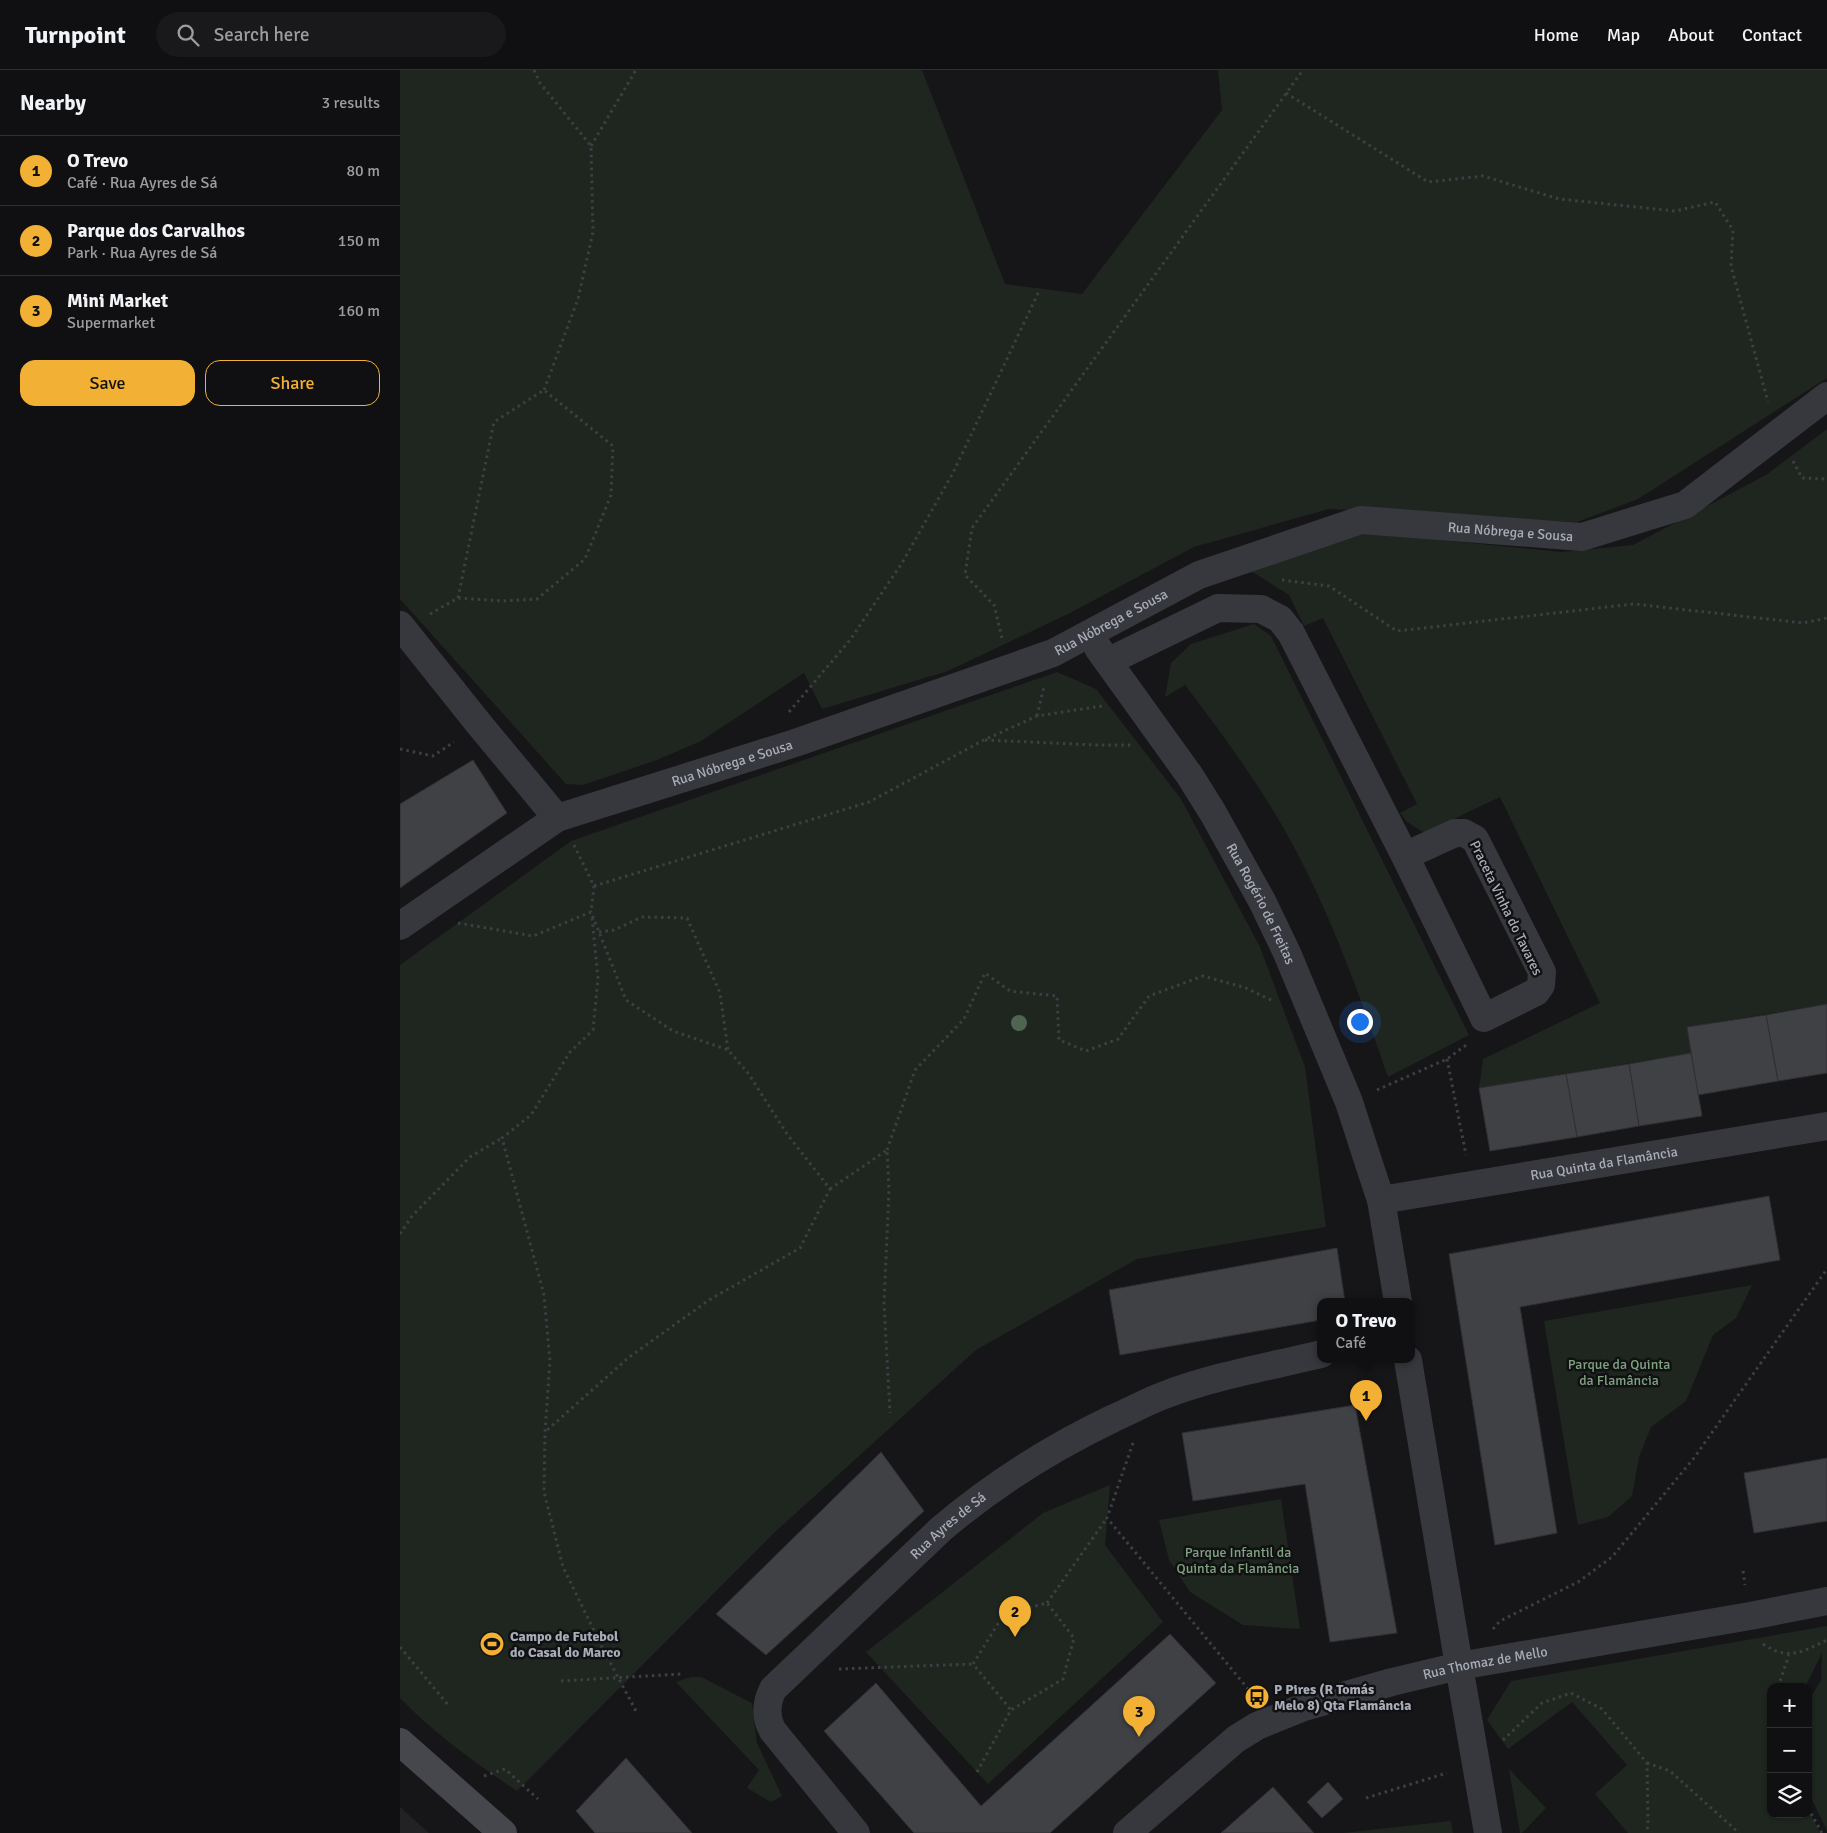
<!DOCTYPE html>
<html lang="en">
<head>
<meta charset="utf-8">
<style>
	:root { --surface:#101012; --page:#19191b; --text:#f1f3f6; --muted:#9c9d9f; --line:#303032; --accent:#f2b134 }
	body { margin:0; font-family:Signika,sans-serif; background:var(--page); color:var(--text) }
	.controls { position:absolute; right:15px; bottom:15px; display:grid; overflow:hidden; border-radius:10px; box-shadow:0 1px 4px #0004 }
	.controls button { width:45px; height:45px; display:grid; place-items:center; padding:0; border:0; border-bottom:1px solid var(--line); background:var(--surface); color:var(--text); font:25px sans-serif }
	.you { position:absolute; left:959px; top:951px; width:18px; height:18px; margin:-12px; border:4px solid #fff; border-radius:50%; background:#1a73e8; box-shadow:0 0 0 8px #1a73e833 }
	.badge { display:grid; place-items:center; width:32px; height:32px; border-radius:50%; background:var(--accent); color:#111; font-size:16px; font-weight:700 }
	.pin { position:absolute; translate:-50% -41px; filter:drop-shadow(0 1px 2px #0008) }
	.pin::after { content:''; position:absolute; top:26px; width:18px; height:15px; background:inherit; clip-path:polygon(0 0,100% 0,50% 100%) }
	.popup { position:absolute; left:917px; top:1228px; width:98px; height:65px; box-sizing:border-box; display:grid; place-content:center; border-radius:10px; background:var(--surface); filter:drop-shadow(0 1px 4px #0005); font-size:16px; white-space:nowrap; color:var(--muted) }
	.popup b { font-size:19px; color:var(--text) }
	.popup::after { content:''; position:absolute; left:50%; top:100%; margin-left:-10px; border:10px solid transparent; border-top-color:var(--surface) }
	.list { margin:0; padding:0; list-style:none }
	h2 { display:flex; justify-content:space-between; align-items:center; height:65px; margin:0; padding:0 20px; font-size:21px }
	h2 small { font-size:16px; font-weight:400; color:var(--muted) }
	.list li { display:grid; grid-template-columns:32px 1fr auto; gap:15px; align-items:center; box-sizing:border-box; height:70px; padding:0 20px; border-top:1px solid var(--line) }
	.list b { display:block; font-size:19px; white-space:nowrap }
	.list p { margin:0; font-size:16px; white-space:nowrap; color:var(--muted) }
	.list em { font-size:16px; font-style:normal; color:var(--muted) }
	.actions { display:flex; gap:10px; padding:15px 20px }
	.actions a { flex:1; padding:11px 0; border:1px solid var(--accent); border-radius:15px; text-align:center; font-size:18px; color:var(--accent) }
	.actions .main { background:var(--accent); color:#111 }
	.icon { flex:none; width:28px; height:28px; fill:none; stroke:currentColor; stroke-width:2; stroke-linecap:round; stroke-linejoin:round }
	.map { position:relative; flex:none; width:1427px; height:1763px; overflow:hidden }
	header { display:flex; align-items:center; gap:30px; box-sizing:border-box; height:70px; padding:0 25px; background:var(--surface); border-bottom:1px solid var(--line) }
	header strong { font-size:24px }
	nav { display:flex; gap:28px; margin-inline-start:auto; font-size:18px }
	.search { width:350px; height:45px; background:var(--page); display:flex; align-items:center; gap:12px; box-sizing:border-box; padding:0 18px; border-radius:28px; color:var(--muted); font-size:19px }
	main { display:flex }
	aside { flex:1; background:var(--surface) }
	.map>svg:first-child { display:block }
	.built { fill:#222225 }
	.green { fill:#1e261f }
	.building { fill:#404145; stroke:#303034 }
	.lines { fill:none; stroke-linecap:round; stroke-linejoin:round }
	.path { stroke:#3d3f44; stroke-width:3; stroke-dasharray:2.5 4; stroke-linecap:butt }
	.street { stroke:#37383d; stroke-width:28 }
	.secondary { stroke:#45474d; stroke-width:28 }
	.tree { fill:#506452 }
	.labels { text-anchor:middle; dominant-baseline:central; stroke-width:5; stroke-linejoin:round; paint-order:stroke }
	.street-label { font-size:14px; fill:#a8adb8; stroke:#111113 }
	.park-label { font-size:14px; fill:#7fa381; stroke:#111113 }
	.poi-label { font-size:14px; font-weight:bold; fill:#a8adb8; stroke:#111113; text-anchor:start }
</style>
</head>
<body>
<header>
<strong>Turnpoint</strong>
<div class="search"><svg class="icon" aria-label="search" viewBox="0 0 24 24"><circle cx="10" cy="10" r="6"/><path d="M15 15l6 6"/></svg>Search here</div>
<nav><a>Home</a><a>Map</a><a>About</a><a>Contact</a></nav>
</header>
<main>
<aside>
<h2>Nearby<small>3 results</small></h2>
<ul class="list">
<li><span class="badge">1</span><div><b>O Trevo</b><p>Café · Rua Ayres de Sá</p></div><em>80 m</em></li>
<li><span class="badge">2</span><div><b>Parque dos Carvalhos</b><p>Park · Rua Ayres de Sá</p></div><em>150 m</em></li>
<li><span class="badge">3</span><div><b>Mini Market</b><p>Supermarket</p></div><em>160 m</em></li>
</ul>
<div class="actions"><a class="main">Save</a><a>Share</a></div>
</aside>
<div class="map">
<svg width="1427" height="1763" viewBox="0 0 1427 1763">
	<rect width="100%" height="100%" fill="#161618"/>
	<polygon class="built" points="0,1737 29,1763 0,1763"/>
	<g class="green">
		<polygon points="0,0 522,0 605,214 682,224 822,40 818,0 1427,0 1427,308 1238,429 1177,452 929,439 794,477 670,543 548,601 422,639 404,603 301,671 257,690 183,715 166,714 0,529"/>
		<polygon points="1427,359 1427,934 1287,957 1291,983 1079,1018 1083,989 1200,933 1100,727 1024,763 1007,752 1000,743 1017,734 923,548 904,556 889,525 856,504 827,495 968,463 1162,482 1233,475 1366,405"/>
		<path d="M854,554l17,12 198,399 -81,42c-30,-86 -61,-175 -108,-255 -28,-47 -61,-93 -95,-137l-20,12 6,-34 20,-19z"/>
		<path d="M657,602l39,17 85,110 79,148 45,120 21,160 -189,32 -161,91 -202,183 -257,258c-43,-29 -81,-56 -117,-93v-733l171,-124z"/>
		<polygon points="1352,1215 1336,1248 1313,1265 1286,1331 1251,1357 1239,1387 1232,1426 1208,1447 1178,1455 1144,1251"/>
		<polygon points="710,1415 705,1475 763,1552 588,1714 466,1582 643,1443"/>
		<polygon points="881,1429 900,1559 843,1555 790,1522 769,1490 759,1450"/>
		<polygon points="1427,1556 1427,1761 1408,1721 1408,1632 1421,1610 1422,1583 1405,1617 1371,1617 1371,1744 1408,1744 1408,1739 1420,1763 1228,1763 1195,1724 1227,1695 1172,1632 1108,1679 1087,1650 1111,1611"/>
		<polygon points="291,1607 301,1607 352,1633 357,1673 382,1726 371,1732 347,1718 359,1700 276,1612"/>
		<polygon points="1109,1699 1146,1738 1122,1763 1120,1763"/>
		<polygon points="1051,1751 1053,1763 943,1763"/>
	</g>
	<g class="building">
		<polygon points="73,690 107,743 0,818 0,734"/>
		<polygon points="1427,934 1427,1003 1378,1011 1366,945"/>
		<polygon points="1366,945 1378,1011 1298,1025 1287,957"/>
		<polygon points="1291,983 1302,1046 1239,1056 1229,994"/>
		<polygon points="1229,994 1239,1056 1177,1067 1166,1004"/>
		<polygon points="1166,1004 1177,1067 1090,1081 1079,1018"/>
		<polygon points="1369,1126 1380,1190 1120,1237 1157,1463 1095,1475 1049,1184"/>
		<polygon points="937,1178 945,1232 921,1232 921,1250 720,1285 709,1220"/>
		<polygon points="955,1335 997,1563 930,1572 905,1414 793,1431 782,1363"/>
		<polygon points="481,1382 524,1441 366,1585 316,1544"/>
		<polygon points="1427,1388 1427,1451 1354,1463 1344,1403"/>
		<polygon points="770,1564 816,1613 650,1763 514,1763 424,1661 476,1613 581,1736"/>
		<polygon points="226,1688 292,1763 195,1763 176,1741"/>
		<polygon points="928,1712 943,1729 922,1748 907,1732"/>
		<polygon points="873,1717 914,1763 821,1763"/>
	</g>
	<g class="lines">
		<g class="path">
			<polyline points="134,0 140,13 191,76 193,162 178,229 144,320"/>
			<polyline points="886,23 1028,112 1083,106 1159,129 1275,141 1315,132 1333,160 1331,196 1368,332"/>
			<polyline points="191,76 236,0"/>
			<polyline points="1393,391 1402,408 1427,409"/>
			<polyline points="882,510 929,516 997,561 1234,534 1403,553 1427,548"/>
			<polyline points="30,544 58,528 103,531 137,529 185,489 211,425 213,376 144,320 94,352 58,528"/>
			<polyline points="602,568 594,535 565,505 572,458 903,0"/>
			<polyline points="389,642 450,570 502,493 553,403 640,219"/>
			<polyline points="637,646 644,617"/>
			<polyline points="585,670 696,675 731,675"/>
			<polyline points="0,679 33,686 54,672"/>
			<polyline points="174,775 194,816 191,842"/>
			<polyline points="194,816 469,732 584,670 637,646 702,636"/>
			<polyline points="192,848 198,908 193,960 170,982 131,1045 102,1068 144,1225 150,1291 145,1362 144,1422 163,1497 202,1577 237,1643"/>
			<polyline points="58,853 133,866 191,842 226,930 273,961 328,980 348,1003 387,1064 430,1119 400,1178 309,1230 228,1288 145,1362"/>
			<polyline points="199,862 214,860 242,847 287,848 320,923 328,980"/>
			<polyline points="1047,989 1066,1085"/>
			<polyline points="977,1020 1047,989 1069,973"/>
			<polyline points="487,1080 515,1000 564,949 585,903 610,921 657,926 659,970 686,981 718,969 749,926 803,906 846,918 873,931"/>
			<polyline points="430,1119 487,1080 489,1120 484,1233 490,1343"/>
			<polyline points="0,1164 12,1146 70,1087 102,1068"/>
			<polyline points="733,1373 707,1448 853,1625"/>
			<polyline points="1343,1501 1345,1515"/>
			<polyline points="647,1533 707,1448"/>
			<polyline points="1093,1559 1100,1551 1178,1512 1212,1487 1294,1388 1427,1199"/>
			<path d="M1363,1574c25,17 39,8 64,-4"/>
			<polyline points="0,1577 49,1636"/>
			<polyline points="439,1599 573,1594"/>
			<polyline points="161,1611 282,1604"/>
			<polyline points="1378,1617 1389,1585"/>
			<polyline points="1103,1670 1142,1633 1171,1623 1202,1639 1247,1693 1248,1751 1247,1763"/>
			<polyline points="1247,1693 1270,1701 1339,1763"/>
			<polyline points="577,1702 611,1640 663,1609 674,1568 647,1533 604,1544 573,1594 611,1640"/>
			<polyline points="84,1706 105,1699 138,1729"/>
			<polyline points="966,1728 1047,1703"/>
			<polyline points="1408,1738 1422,1763"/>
		</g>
		<g class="street">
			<polyline points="0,555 79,654 157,748"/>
			<path id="s1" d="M698,578l92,128 23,37 49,88 25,52 62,149 21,65 11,33 17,102"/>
			<polyline points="709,591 818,538 861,539 880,549 891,563 1005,786 1084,948 1136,922 1141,915 1142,902 1075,769 1064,763 1055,763 1005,786"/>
			<path id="s2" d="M0,856l157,-108 238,-75 258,-90 146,-78 162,-55 221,17 103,-32 142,-109"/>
			<path id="s3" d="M981,1130l446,-74"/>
			<polyline points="1008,1290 1059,1596 1088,1763"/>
			<path id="s4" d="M456,1763l-83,-102c-8,-14 -7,-28 0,-42l168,-160c53,-45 110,-81 173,-111 16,-7 32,-16 48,-22 51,-20 106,-29 159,-42"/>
			<path id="s5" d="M727,1763l109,-94 21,-13 47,-19 88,-25 67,-16 291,-50 77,-15"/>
		</g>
		<polyline class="secondary" points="0,1672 103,1763"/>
	</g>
	<circle class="tree" cx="619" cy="953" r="8"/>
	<defs>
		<symbol id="stadium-disc" viewBox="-11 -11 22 22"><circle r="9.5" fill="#f2b134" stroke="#111113"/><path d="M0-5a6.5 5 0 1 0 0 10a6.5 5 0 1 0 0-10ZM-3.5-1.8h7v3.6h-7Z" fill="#111"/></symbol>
		<symbol id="bus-disc" viewBox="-11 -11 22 22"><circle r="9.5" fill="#f2b134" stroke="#111113"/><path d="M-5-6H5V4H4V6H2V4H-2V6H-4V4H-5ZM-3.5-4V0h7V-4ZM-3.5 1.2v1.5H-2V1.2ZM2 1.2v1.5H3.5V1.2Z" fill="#111"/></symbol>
	</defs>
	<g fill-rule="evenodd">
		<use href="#stadium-disc" x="78" y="1560" width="28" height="28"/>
		<use href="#bus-disc" x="843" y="1613" width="28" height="28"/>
	</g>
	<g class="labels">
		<g class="street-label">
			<text stroke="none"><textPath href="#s2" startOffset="1200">Rua Nóbrega e Sousa</textPath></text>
			<text stroke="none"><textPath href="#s2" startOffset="779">Rua Nóbrega e Sousa</textPath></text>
			<text stroke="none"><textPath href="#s2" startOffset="374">Rua Nóbrega e Sousa</textPath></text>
			<text stroke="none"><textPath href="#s1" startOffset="304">Rua Rogério de Freitas</textPath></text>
			<text transform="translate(1106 838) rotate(64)">Praceta Vinha do Tavares</text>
			<text stroke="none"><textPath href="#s3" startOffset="226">Rua Quinta da Flamância</textPath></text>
			<text stroke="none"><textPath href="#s4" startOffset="415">Rua Ayres de Sá</textPath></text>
			<text stroke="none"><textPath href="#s5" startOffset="406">Rua Thomaz de Mello</textPath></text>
		</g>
		<g class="park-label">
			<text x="1219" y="1294">Parque da Quinta<tspan x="1219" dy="16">da Flamância</tspan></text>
			<text x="838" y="1482">Parque Infantil da<tspan x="838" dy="16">Quinta da Flamância</tspan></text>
		</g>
		<g class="poi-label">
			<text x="110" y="1566">Campo de Futebol<tspan x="110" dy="16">do Casal do Marco</tspan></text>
			<text x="874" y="1619">P Pires (R Tomás<tspan x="874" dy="16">Melo 8) Qta Flamância</tspan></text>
		</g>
	</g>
</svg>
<div class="controls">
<button>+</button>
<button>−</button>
<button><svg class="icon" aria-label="layers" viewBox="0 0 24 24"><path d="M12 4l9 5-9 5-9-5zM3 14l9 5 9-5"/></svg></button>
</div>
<div class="you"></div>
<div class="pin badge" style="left:966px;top:1351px">1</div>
<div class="popup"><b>O Trevo</b>Café</div>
<div class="pin badge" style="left:615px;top:1567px">2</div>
<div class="pin badge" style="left:739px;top:1667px">3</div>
</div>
</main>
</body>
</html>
